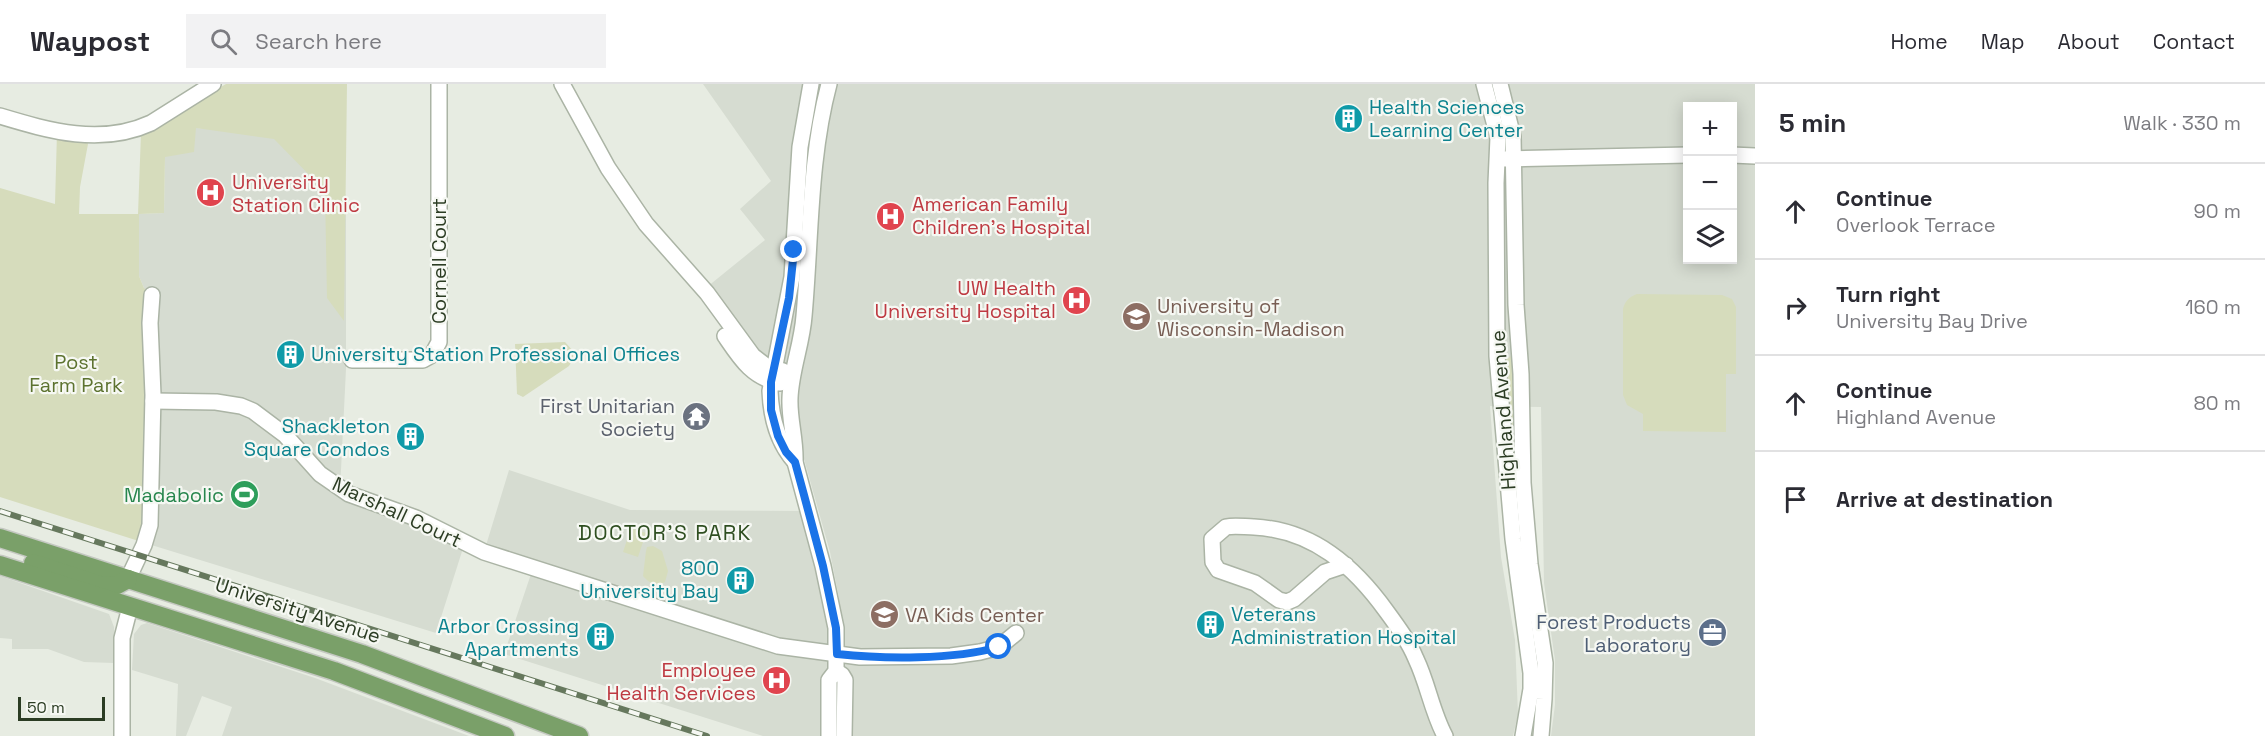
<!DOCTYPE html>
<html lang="en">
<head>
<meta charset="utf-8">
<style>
	:root { --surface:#fff; --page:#f2f2f3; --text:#2b2b33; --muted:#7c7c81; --line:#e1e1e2 }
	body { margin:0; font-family:"Space Grotesk",sans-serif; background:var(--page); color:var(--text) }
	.controls { position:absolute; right:18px; top:18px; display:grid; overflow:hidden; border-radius:0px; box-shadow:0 3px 15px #0003 }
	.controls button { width:54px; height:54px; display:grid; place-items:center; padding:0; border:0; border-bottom:2px solid var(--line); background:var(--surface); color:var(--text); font:30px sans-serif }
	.scale { position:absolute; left:18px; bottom:15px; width:87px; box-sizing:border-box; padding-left:6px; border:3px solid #2b3c23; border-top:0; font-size:16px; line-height:21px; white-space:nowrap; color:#2b3c23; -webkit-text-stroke:4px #f6f8f3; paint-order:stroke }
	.stop { position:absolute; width:18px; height:18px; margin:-14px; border:4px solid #1a73e8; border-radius:50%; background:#fff }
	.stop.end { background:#1a73e8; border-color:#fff; box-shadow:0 2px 6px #0008 }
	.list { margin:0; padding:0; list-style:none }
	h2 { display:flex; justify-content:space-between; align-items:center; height:78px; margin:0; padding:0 24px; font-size:26px }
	h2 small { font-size:20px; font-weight:400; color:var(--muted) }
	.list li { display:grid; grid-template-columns:39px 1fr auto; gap:18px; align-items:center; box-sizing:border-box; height:96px; padding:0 24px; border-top:2px solid var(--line) }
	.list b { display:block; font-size:22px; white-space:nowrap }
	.list p { margin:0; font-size:20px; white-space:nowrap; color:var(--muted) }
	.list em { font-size:20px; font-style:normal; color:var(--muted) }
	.icon { flex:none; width:33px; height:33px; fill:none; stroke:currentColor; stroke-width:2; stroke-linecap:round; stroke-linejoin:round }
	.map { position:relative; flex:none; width:1755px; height:652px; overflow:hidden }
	header { display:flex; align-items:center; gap:36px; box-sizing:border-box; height:84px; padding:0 30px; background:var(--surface); border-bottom:2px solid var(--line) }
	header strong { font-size:28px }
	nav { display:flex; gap:33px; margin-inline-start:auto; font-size:21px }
	.search { width:420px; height:54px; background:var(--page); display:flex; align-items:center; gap:15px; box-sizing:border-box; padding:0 21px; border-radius:0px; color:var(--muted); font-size:22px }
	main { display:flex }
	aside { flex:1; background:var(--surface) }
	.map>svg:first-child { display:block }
	.built { fill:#d6dcd1; fill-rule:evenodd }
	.green { fill:#d6dcbc }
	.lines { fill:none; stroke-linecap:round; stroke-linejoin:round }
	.minor-casing { stroke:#abb4a5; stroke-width:18 }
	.major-casing { stroke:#c4c8c1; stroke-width:21 }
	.minor { stroke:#fff; stroke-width:15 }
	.major { stroke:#7aa069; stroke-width:18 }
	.rail-casing { stroke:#66785d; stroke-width:6 }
	.rail { stroke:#f6f8f3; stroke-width:4; stroke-dasharray:11; stroke-linecap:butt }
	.route { stroke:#1a73e8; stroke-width:8 }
	.labels { text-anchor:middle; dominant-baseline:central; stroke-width:4.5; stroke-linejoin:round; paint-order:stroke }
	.culture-label { font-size:20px; fill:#0d838f; stroke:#f6f8f3; text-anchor:start }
	.health-label { font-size:20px; fill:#be3a42; stroke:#f6f8f3; text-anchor:start }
	.street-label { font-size:20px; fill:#2b3c23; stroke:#f6f8f3 }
	.education-label { font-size:20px; fill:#785e54; stroke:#f6f8f3; text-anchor:start }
	.park-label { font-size:20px; fill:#5c722f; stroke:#f6f8f3 }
	.worship-label { font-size:20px; fill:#5b616d; stroke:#f6f8f3; text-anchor:end }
	.leisure-label { font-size:20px; fill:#27864d; stroke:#f6f8f3; text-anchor:end }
	.service-label { font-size:20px; fill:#4e5e75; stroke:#f6f8f3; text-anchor:end }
	.neighbourhood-label { font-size:21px; letter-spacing:1.5px; fill:#2e4e20; stroke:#f6f8f3 }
</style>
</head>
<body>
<header>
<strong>Waypost</strong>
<div class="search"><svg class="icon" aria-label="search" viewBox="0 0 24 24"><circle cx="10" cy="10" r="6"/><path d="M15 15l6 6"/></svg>Search here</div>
<nav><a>Home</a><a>Map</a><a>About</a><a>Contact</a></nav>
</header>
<main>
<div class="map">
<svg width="1755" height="652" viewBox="0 0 1755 652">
	<rect width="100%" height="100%" fill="#e7ece2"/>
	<g class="built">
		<path d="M703,0h1052v652h-204l4,-31v-45l-11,-77 -3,-176 -51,-1 11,151 14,83 3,74 -5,22h-669l1,-56 -9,-9 -7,65h-66l-259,-82 29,-86 -49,-16 25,-82 121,40 179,1 28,122 2,-35 -9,-46 -31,-111 -2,-41 5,-30 -37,-9 -58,-74 58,-47 -25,-31 31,-28zM1688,22h44v154h-44z"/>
		<polygon points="196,44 296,48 346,111 346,285 340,406 465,458 436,549 145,459 144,204 139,192 138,130 164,129 165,72"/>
		<polygon points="0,492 109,530 114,543 114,579 84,578 48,565 12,565 12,555 0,554"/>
		<polygon points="147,539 315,594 469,652 222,652 232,623 202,612 186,652 176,652 178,600 132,586 134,550 141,541"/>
	</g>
	<g class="green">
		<polygon points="226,0 347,0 344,237 327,214 325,107 274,55 196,44 194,68 165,73 164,129 139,130 139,192 144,204 152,211 145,459 0,413 0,104 55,120 57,48 86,52 88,60 80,103 79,130 138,130 141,49"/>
		<path d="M1637,210l85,1 10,4 4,8v67h-10v58l-83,-1v-17l-16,-9 -4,-10v-86c2,-8 6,-12 14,-15z"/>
		<polygon points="565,258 573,267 573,275 569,282 523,313 517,310 515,260"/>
		<polygon points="1514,271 1518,416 1512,382 1505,275"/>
		<polygon points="631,444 646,449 638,473 623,468"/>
		<path d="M653,462l9,5 6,20 -3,11c-9,5 -16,1 -22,-6l3,-25 1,-4z"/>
	</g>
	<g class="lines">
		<defs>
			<g id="minor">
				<polyline points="562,0 608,84 646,140 707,209 753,272 766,282 783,287"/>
				<polyline points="1484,0 1498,53 1496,99 1497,272 1513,455 1531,589 1531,605 1523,652"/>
				<polyline points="1500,0 1513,53 1516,221 1521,290 1523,399 1530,480 1545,579 1544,615 1541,652"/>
				<path d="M0,32c50,15 101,30 151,7l62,-39"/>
				<polyline points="1732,71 1755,72"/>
				<polyline points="1505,75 1688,71"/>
				<path d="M725,252c15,22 27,42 55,47"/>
				<polyline points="352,276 423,276 432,271 439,258 439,0"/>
				<polyline points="153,317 216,318 241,322 253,327 285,351 320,390 349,410 416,434 484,468 778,562 860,573 951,572 980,568 999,563 1016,549"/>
				<path d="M795,378c-18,-20 -24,-45 -25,-71l22,-114 8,-130 11,-63"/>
				<path d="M1346,481l-21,7 -31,27 -7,3 -8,-2 -24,-17 -37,-13 -5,-8 -1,-23 14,-12c9,-2 19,0 28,0 59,3 100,39 133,85 11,15 22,30 29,47 12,25 16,53 29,77"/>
				<polyline points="128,495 144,461 150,441 153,311 150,239 152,211"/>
				<polyline points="836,587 842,591 845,596 844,652"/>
				<polyline points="122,652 122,554 130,523"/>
				<path d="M829,652v-56l7,-9v-43l-13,-62 -28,-104c1,-22 -6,-43 -5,-64 1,-28 12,-54 14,-82 7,-77 5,-157 25,-232"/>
			</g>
			<g id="major">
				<polyline points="0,454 362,570 579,652"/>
				<polyline points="33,479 103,502 117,501 128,495"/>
				<polyline points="0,481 334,587 505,652"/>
			</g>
		</defs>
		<use href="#minor" class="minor-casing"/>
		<use href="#major" class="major-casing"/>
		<use href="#minor" class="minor"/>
		<use href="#major" class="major"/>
		<defs>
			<polyline id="rail" points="0,427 707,652"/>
		</defs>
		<use href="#rail" class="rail-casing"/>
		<use href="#rail" class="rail"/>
	</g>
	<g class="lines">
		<path class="route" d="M794,166l-5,48 -18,84v28l7,26 8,16 9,10 9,33 19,71 13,62 1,26c46,5 116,6 162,-7"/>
	</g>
	<defs>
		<symbol id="building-disc" viewBox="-11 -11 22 22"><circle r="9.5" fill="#0f9aa8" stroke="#f6f8f3"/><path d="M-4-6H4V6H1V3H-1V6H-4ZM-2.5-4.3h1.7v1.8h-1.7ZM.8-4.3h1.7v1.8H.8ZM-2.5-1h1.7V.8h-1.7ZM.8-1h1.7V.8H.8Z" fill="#fff"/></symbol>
		<symbol id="hospital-disc" viewBox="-11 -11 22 22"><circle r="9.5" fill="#e0444e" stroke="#f6f8f3"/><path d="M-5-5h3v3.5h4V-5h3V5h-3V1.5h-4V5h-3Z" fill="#fff"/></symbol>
		<symbol id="university-disc" viewBox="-11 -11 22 22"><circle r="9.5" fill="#8d6e63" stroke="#f6f8f3"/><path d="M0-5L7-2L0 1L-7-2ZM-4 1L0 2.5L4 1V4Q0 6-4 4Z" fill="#fff"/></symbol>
		<symbol id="temple-disc" viewBox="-11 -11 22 22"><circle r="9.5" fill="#6b7280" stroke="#f6f8f3"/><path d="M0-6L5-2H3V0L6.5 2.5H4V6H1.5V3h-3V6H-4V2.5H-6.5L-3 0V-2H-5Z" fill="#fff"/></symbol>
		<symbol id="stadium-disc" viewBox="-11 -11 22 22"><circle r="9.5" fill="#2e9e5b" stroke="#f6f8f3"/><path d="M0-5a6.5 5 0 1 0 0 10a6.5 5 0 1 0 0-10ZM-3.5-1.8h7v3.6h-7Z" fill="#fff"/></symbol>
		<symbol id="school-disc" viewBox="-11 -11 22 22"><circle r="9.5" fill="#8d6e63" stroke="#f6f8f3"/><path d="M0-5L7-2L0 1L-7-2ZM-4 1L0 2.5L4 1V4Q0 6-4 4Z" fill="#fff"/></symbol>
		<symbol id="office-disc" viewBox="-11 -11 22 22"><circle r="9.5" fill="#5c6f8a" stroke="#f6f8f3"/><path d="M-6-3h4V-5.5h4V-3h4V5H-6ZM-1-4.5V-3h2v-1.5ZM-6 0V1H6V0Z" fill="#fff"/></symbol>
	</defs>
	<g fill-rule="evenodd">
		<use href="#building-disc" x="1332" y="18" width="33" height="33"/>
		<use href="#hospital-disc" x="194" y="92" width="33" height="33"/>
		<use href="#hospital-disc" x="874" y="116" width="33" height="33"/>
		<use href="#hospital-disc" x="1060" y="200" width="33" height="33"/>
		<use href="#university-disc" x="1120" y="216" width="33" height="33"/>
		<use href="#building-disc" x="274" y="254" width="33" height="33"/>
		<use href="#temple-disc" x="680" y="316" width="33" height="33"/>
		<use href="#building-disc" x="394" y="336" width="33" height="33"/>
		<use href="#stadium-disc" x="228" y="394" width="33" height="33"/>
		<use href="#building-disc" x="724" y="480" width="33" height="33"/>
		<use href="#school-disc" x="868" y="514" width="33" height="33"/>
		<use href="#building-disc" x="1194" y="524" width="33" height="33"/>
		<use href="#office-disc" x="1696" y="532" width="33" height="33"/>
		<use href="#building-disc" x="584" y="536" width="33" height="33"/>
		<use href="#hospital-disc" x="760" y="580" width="33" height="33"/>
	</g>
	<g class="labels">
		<g class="culture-label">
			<text x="1369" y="23">Health Sciences<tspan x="1369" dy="23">Learning Center</tspan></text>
			<text x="311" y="270">University Station Professional Offices</text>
			<text x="390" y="342" text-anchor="end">Shackleton<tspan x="390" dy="23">Square Condos</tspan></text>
			<text x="719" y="484" text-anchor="end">800<tspan x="719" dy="23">University Bay</tspan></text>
			<text x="1231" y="530">Veterans<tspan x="1231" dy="23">Administration Hospital</tspan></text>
			<text x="579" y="542" text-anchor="end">Arbor Crossing<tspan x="579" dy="23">Apartments</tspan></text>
		</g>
		<g class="health-label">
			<text x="232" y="98">University<tspan x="232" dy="23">Station Clinic</tspan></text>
			<text x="912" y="120">American Family<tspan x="912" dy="23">Children's Hospital</tspan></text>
			<text x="1056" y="204" text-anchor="end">UW Health<tspan x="1056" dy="23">University Hospital</tspan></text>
			<text x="756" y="586" text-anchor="end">Employee<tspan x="756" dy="23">Health Services</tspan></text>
		</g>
		<g class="street-label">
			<text transform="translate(439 177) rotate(-90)">Cornell Court</text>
			<text transform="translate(1503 326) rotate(-94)">Highland Avenue</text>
			<text transform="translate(397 428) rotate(25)">Marshall Court</text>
			<text transform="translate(298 526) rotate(18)">University Avenue</text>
		</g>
		<g class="education-label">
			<text x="1157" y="222">University of<tspan x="1157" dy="23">Wisconsin-Madison</tspan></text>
			<text x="905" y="531">VA Kids Center</text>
		</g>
		<g class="park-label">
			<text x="76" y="278">Post<tspan x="76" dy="23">Farm Park</tspan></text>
		</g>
		<g class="worship-label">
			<text x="675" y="322">First Unitarian<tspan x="675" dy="23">Society</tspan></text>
		</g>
		<g class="leisure-label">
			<text x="224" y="411">Madabolic</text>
		</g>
		<g class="service-label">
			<text x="1691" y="538">Forest Products<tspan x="1691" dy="23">Laboratory</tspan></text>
		</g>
		<g class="neighbourhood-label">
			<text x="665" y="448">DOCTOR'S PARK</text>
		</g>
	</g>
</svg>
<div class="controls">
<button>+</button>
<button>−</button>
<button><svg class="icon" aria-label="layers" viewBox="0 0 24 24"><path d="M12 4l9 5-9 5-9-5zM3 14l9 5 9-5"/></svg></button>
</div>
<div class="scale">50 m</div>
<div class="stop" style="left:999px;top:563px"></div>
<div class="stop end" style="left:794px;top:166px"></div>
</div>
<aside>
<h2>5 min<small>Walk · 330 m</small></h2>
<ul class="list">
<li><svg class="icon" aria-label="ahead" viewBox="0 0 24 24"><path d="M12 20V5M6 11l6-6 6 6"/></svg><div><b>Continue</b><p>Overlook Terrace</p></div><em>90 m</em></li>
<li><svg class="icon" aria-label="right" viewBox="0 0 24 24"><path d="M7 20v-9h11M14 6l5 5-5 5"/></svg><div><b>Turn right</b><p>University Bay Drive</p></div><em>160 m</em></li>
<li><svg class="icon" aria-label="ahead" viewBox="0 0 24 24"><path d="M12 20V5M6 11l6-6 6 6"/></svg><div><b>Continue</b><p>Highland Avenue</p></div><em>80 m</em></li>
<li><svg class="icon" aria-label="arrive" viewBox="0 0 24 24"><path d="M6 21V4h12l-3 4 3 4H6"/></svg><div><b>Arrive at destination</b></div></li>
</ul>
</aside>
</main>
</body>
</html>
